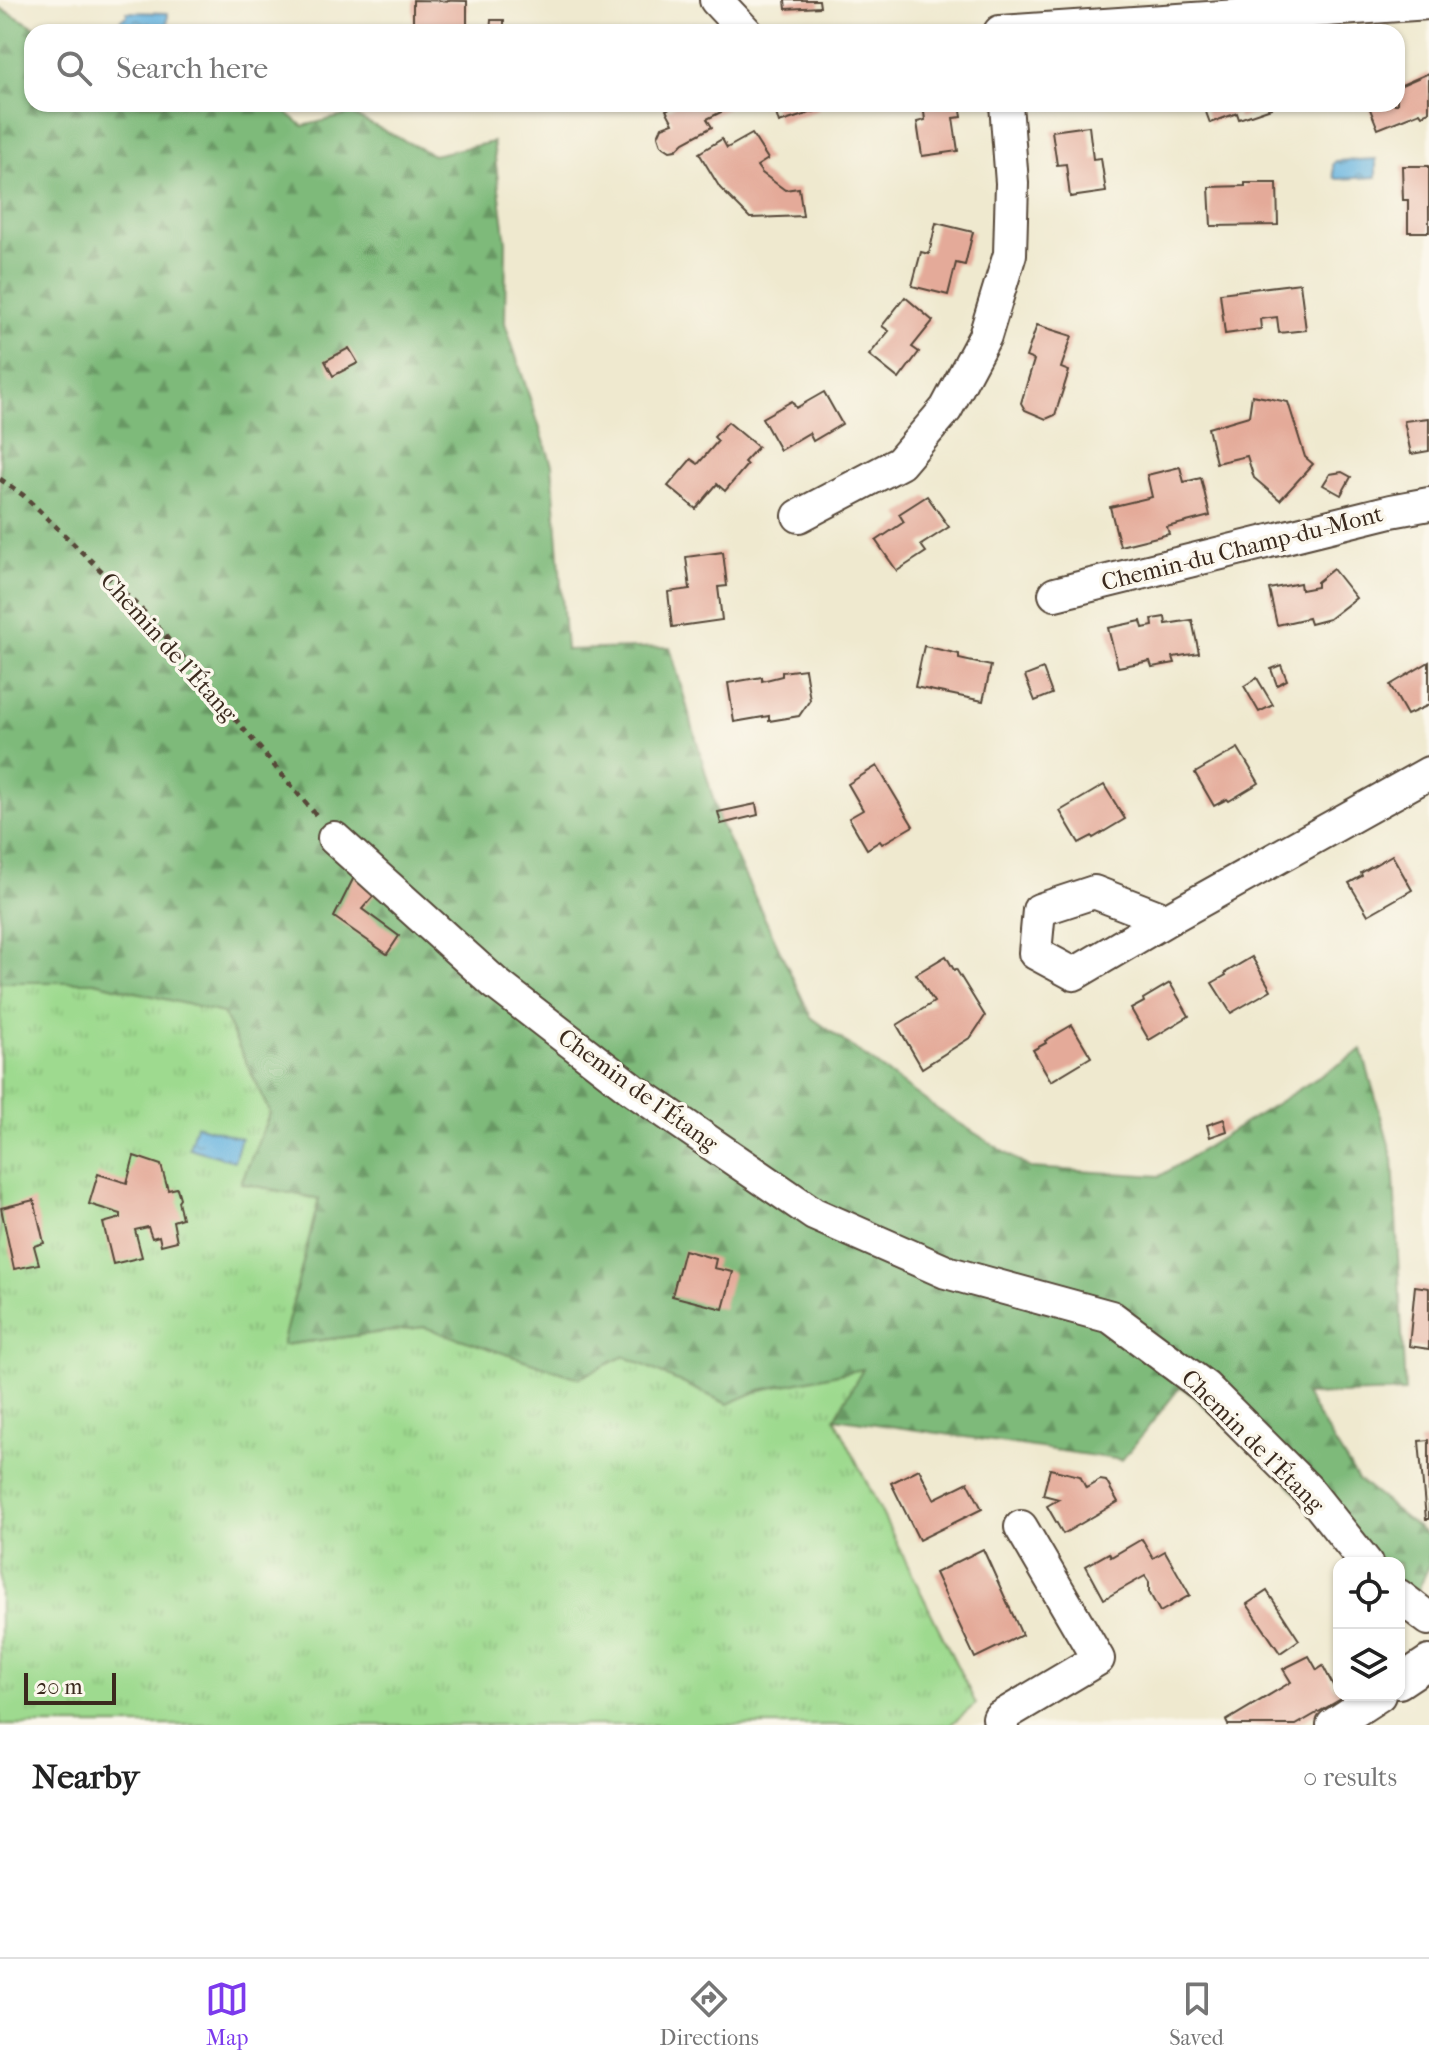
<!DOCTYPE html>
<html lang="en">
<head>
<meta charset="utf-8">
<style>
	:root { --surface:#fff; --page:#f6f6f6; --text:#222; --muted:#767676; --line:#e0e0e0; --accent:#7c3aed }
	body { margin:0; font-family:"IM FELL French Canon",serif; background:var(--page); color:var(--text) }
	.controls { position:absolute; right:24px; bottom:24px; display:grid; overflow:hidden; border-radius:16px; box-shadow:0 2px 6px #0004 }
	.controls button { width:72px; height:72px; display:grid; place-items:center; padding:0; border:0; border-bottom:2px solid var(--line); background:var(--surface); color:var(--text); font:40px sans-serif }
	.scale { position:absolute; left:24px; bottom:20px; width:92px; box-sizing:border-box; padding-left:8px; border:4px solid #3b2a1e; border-top:0; font-size:22px; line-height:28px; white-space:nowrap; color:#3b2a1e; -webkit-text-stroke:6px #fbf7ec; paint-order:stroke }
	.list { margin:0; padding:0; list-style:none }
	h2 { display:flex; justify-content:space-between; align-items:center; height:104px; margin:0; padding:0 32px; font-size:34px }
	h2 small { font-size:26px; font-weight:400; color:var(--muted) }
	.icon { flex:none; width:44px; height:44px; fill:none; stroke:currentColor; stroke-width:2; stroke-linecap:round; stroke-linejoin:round }
	.map { position:relative; flex:none; width:1429px; height:1725px; overflow:hidden }
	.search { position:absolute; background:var(--surface); box-shadow:0 2px 6px #0004; left:24px; right:24px; top:24px; height:88px; display:flex; align-items:center; gap:20px; box-sizing:border-box; padding:0 28px; border-radius:24px; color:var(--muted); font-size:30px }
	.sheet { height:232px; background:var(--surface) }
	nav { display:flex; justify-content:space-around; align-items:center; box-sizing:border-box; height:112px; border-top:2px solid var(--line); background:var(--surface); font-size:22px; color:var(--muted) }
	nav a { display:grid; justify-items:center; gap:4px }
	nav .on { color:var(--accent) }
	.map>svg:first-child { display:block }
	.grass { fill:url(#grass-tufts); stroke:#6c8256; stroke-width:2 }
	.forest { fill:url(#forest-firs); stroke:#5c724c; stroke-width:2 }
	.water { fill:url(#water-ripples); stroke:#506e7e; stroke-width:2 }
	.building { fill:#e4aa99 }
	.lines { fill:none; stroke-linecap:round; stroke-linejoin:round }
	.minor-casing { stroke:#564739; stroke-width:36 }
	.path { stroke:#564739; stroke-width:5; stroke-dasharray:6 6; stroke-linecap:butt }
	.minor { stroke:#fff; stroke-width:32 }
	.labels { text-anchor:middle; dominant-baseline:central; stroke-width:7; stroke-linejoin:round; paint-order:stroke }
	.street-label { font-size:24px; fill:#3b2a1e; stroke:#fbf7ec }
</style>
</head>
<body>
<div class="map">
<svg width="1429" height="1725" viewBox="0 0 1429 1725">
	<defs>
		<pattern id="grass-tufts" width="24" height="20" patternUnits="userSpaceOnUse" patternTransform="scale(2)"><rect width="24" height="20" fill="#9eda8f"/><path d="M3 7l-1-3M5 7V3M7 7l1-3M15 17l-1-3M17 17v-4M19 17l1-3" fill="none" stroke="#89bb7b"/></pattern>
		<pattern id="forest-firs" width="22" height="20" patternUnits="userSpaceOnUse" patternTransform="scale(2)"><rect width="22" height="20" fill="#7eba7a"/><path d="M5 1l3.5 6h-7zM16 11l3.5 6h-7z" fill="#689763"/></pattern>
		<pattern id="water-ripples" width="26" height="14" patternUnits="userSpaceOnUse" patternTransform="scale(2)"><rect width="26" height="14" fill="#65b3df"/><path d="M2 4q2-2 4 0t4 0M15 11q2-2 4 0t4 0" fill="none" stroke="#5492b4"/></pattern>
	</defs>
	<rect width="100%" height="100%" fill="#fbf7ec"/>
	<filter id="ink" filterUnits="userSpaceOnUse"><feTurbulence type="fractalNoise" baseFrequency=".0125" numOctaves="2"/><feDisplacementMap in="SourceGraphic" scale="16" xChannelSelector="R" yChannelSelector="G"/><feConvolveMatrix kernelMatrix="1 2 1 2 8 2 1 2 1" color-interpolation-filters="sRGB"/></filter>
	<filter id="wash" filterUnits="userSpaceOnUse"><feTurbulence type="fractalNoise" baseFrequency=".006" numOctaves="4" result="noise"/><feDisplacementMap in="SourceGraphic" scale="32" xChannelSelector="R" yChannelSelector="G"/><feGaussianBlur stdDeviation="1.8" result="paint"/><feColorMatrix in="noise" values="0 0 0 0 0 0 0 0 0 0 0 0 0 0 0 0 0 1.4 0 .05"/><feComposite in="paint" operator="in"/></filter>
	<g filter="url(#wash)">
		<rect width="100%" height="100%" fill="#efe9cf"/>
		<polygon class="grass" points="0,982 95,982 223,1013 270,1113 241,1183 319,1199 283,1345 424,1327 579,1378 624,1356 727,1404 760,1390 865,1368 835,1418 976,1704 950,1725 0,1725"/>
		<polygon class="forest" points="0,8 44,32 32,32 32,104 276,104 303,126 351,114 433,155 493,142 506,242 505,323 552,465 566,650 670,647 720,823 811,1017 937,1109 1030,1168 1160,1176 1362,1050 1393,1159 1405,1392 1305,1395 1358,1480 1429,1537 1429,1566 1405,1619 1399,1612 1399,1563 1357,1563 1274,1467 1181,1386 1122,1460 835,1418 863,1369 760,1390 728,1404 624,1356 579,1378 424,1327 282,1345 319,1199 241,1183 270,1113 223,1013 95,982 0,982"/>
		<g class="water">
			<polygon points="127,12 168,13 167,32 127,32 120,25 121,19 127,16"/>
			<polygon points="1376,159 1376,177 1337,179 1334,177 1333,164 1336,161"/>
			<polygon points="196,1125 241,1138 234,1161 189,1148"/>
		</g>
		<g id="blocks">
			<g class="building">
				<polygon points="413,0 467,1 467,32 413,32"/>
				<polygon points="785,0 819,0 820,7 786,9"/>
				<polygon points="491,20 504,20 504,32 490,32"/>
				<polygon points="1429,73 1429,112 1422,115 1420,112 1378,129 1368,104 1397,104 1397,87"/>
				<polygon points="677,104 724,104 727,109 707,119 712,127 684,142 676,150 670,151 661,145 658,136 662,127 673,123 666,110"/>
				<polygon points="773,104 817,104 819,110 779,123"/>
				<polygon points="923,104 960,104 962,117 953,118 958,151 922,156 917,122 925,120"/>
				<polygon points="1203,104 1270,104 1271,108 1239,119 1237,113 1210,123"/>
				<polygon points="1089,126 1093,159 1101,158 1106,192 1070,197 1066,164 1057,165 1052,131"/>
				<polygon points="752,134 768,159 757,166 762,173 785,190 799,188 803,216 750,218 720,188 699,153 722,139 727,148"/>
				<polygon points="1402,166 1429,166 1429,232 1408,232 1408,200 1403,200"/>
				<polygon points="1245,183 1277,183 1278,225 1211,226 1209,187 1245,186"/>
				<polygon points="936,223 973,232 965,265 956,263 948,295 912,286 921,252 929,254"/>
				<polygon points="1300,283 1306,330 1279,333 1277,317 1260,319 1261,329 1225,334 1220,293"/>
				<polygon points="905,297 933,321 912,347 919,352 899,379 869,355 889,331 882,326"/>
				<polygon points="1037,325 1072,336 1061,368 1069,371 1055,415 1046,419 1025,410 1021,403 1034,360 1026,357"/>
				<polygon points="349,348 358,363 333,376 325,361"/>
				<polygon points="824,392 842,424 813,441 809,433 780,450 762,418 792,401 796,408"/>
				<polygon points="1252,395 1288,402 1305,457 1313,464 1280,500 1254,478 1247,456 1216,463 1208,428 1249,416"/>
				<polygon points="1429,418 1429,451 1411,454 1404,421"/>
				<polygon points="728,422 758,447 744,462 747,465 725,491 717,484 696,509 668,486 691,459 698,464 718,441 714,437"/>
				<polygon points="1180,467 1184,482 1201,478 1210,516 1167,527 1169,534 1120,546 1110,507 1152,497 1147,475"/>
				<polygon points="1342,472 1351,477 1341,495 1323,485 1330,474"/>
				<polygon points="927,496 949,527 921,545 926,552 897,571 876,541 904,522 899,514"/>
				<polygon points="723,552 727,586 718,587 722,620 672,627 668,592 690,589 686,557"/>
				<polygon points="1333,569 1356,598 1329,619 1310,624 1308,618 1277,625 1269,589 1300,583 1301,590 1317,587 1317,582"/>
				<polygon points="1165,617 1166,624 1192,620 1199,653 1173,657 1175,663 1152,667 1150,661 1118,667 1108,628 1141,621 1143,628 1153,626 1152,619"/>
				<polygon points="924,646 959,654 959,659 991,666 983,701 915,687"/>
				<polygon points="1429,662 1429,705 1407,715 1390,685"/>
				<polygon points="1281,665 1287,680 1277,685 1271,669"/>
				<polygon points="805,669 810,700 799,716 769,721 769,716 734,722 728,683 762,677 762,681 782,676 782,672"/>
				<polygon points="1043,669 1052,694 1035,701 1025,676"/>
				<polygon points="1257,678 1273,705 1259,712 1244,686"/>
				<polygon points="1238,748 1259,783 1229,801 1227,799 1214,806 1195,773"/>
				<polygon points="877,766 913,826 882,844 880,841 867,849 849,818 863,810 848,784"/>
				<polygon points="1104,785 1125,819 1093,838 1092,836 1079,843 1060,811"/>
				<polygon points="756,804 758,815 721,824 718,812"/>
				<polygon points="1392,855 1412,890 1368,915 1349,883 1362,876 1361,873"/>
				<polygon points="355,875 376,893 362,909 399,936 387,954 334,917"/>
				<polygon points="946,956 954,970 956,969 985,1016 971,1037 922,1068 897,1025 934,1002 916,974"/>
				<polygon points="1252,957 1271,990 1231,1013 1212,983 1226,975 1225,973"/>
				<polygon points="1170,983 1189,1016 1149,1040 1131,1009 1144,1002 1143,999"/>
				<polygon points="1072,1025 1091,1057 1051,1081 1033,1050 1046,1043 1045,1041"/>
				<polygon points="1224,1119 1227,1131 1210,1137 1207,1125"/>
				<polygon points="134,1156 161,1165 168,1190 177,1188 180,1198 178,1201 182,1218 173,1221 177,1241 161,1245 159,1236 152,1238 148,1227 135,1230 142,1257 113,1264 103,1223 121,1218 121,1214 89,1204 98,1174 127,1183"/>
				<polygon points="34,1200 44,1243 34,1246 39,1264 14,1269 1,1208"/>
				<polygon points="684,1250 716,1259 714,1268 733,1272 723,1309 672,1296"/>
				<polygon points="1415,1286 1429,1288 1429,1349 1409,1346"/>
				<polygon points="1429,1440 1429,1519 1426,1519 1419,1441"/>
				<polygon points="919,1469 934,1499 968,1482 982,1509 919,1540 891,1483"/>
				<polygon points="1050,1469 1080,1476 1086,1488 1100,1480 1106,1481 1118,1502 1063,1534 1047,1506 1059,1499 1043,1495"/>
				<polygon points="1142,1539 1153,1558 1165,1551 1190,1595 1160,1612 1149,1592 1149,1582 1145,1576 1104,1599 1086,1566 1109,1553 1111,1557"/>
				<polygon points="983,1549 1022,1635 975,1658 935,1573"/>
				<polygon points="1267,1591 1299,1640 1280,1653 1247,1604"/>
				<polygon points="1309,1656 1317,1670 1323,1666 1335,1689 1339,1686 1339,1695 1348,1695 1296,1725 1228,1725 1226,1721 1291,1682 1283,1669"/>
			</g>
		</g>
	</g>
	<g filter="url(#ink)">
		<use href="#blocks" fill-opacity="0" stroke="#564739" stroke-width="2"/>
		<g class="lines">
			<defs>
				<g id="minor">
					<polyline points="716,0 746,32"/>
					<polyline points="1000,32 1429,3"/>
					<polyline points="799,516 900,463 946,409 985,336 1010,254 1012,183 1006,104"/>
					<polyline points="1055,594 1391,511 1429,504"/>
					<polyline points="334,838 495,983 632,1089 814,1214 946,1272 1111,1317 1205,1387 1306,1488 1366,1563"/>
					<polyline points="1166,920 1094,892 1039,910 1035,953 1074,974 1166,920 1429,773"/>
					<polyline points="1399,1596 1429,1619"/>
					<polyline points="1399,1682 1429,1662"/>
					<polyline points="1002,1725 999,1718 1098,1659 1021,1527"/>
					<polyline points="1333,1725 1379,1695"/>
				</g>
			</defs>
			<use href="#minor" class="minor-casing"/>
			<polyline class="path" points="0,479 23,495 150,618 316,815"/>
			<use href="#minor" class="minor"/>
		</g>
	</g>
	<g class="labels">
		<g class="street-label">
			<text transform="translate(1242 548) rotate(-14)">Chemin-du Champ-du-Mont</text>
			<text transform="translate(169 647) rotate(48)">Chemin de l'Étang</text>
			<text transform="translate(638 1090) rotate(36)">Chemin de l'Étang</text>
			<text transform="translate(1253 1441) rotate(45)">Chemin de l'Étang</text>
		</g>
	</g>
</svg>
<div class="controls">
<button><svg class="icon" aria-label="locate" viewBox="0 0 24 24"><circle cx="12" cy="12" r="6"/><path d="M12 2v4M12 18v4M2 12h4M18 12h4"/></svg></button>
<button><svg class="icon" aria-label="layers" viewBox="0 0 24 24"><path d="M12 4l9 5-9 5-9-5zM3 14l9 5 9-5"/></svg></button>
</div>
<div class="scale">20 m</div>
<div class="search"><svg class="icon" aria-label="search" viewBox="0 0 24 24"><circle cx="10" cy="10" r="6"/><path d="M15 15l6 6"/></svg>Search here</div>
</div>
<section class="sheet">
<h2>Nearby<small>0 results</small></h2>
<ul class="list">
</ul>
</section>
<nav>
<a class="on"><svg class="icon" aria-label="map" viewBox="0 0 24 24"><path d="M3 6l6-2 6 2 6-2v14l-6 2-6-2-6 2zM9 4v14M15 6v14"/></svg>Map</a>
<a><svg class="icon" aria-label="directions" viewBox="0 0 24 24"><path d="M12 3l9 9-9 9-9-9zM9 14v-3h6M13 9l2 2-2 2"/></svg>Directions</a>
<a><svg class="icon" aria-label="saved" viewBox="0 0 24 24"><path d="M7 4h10v16l-5-4-5 4z"/></svg>Saved</a>
</nav>
</body>
</html>
